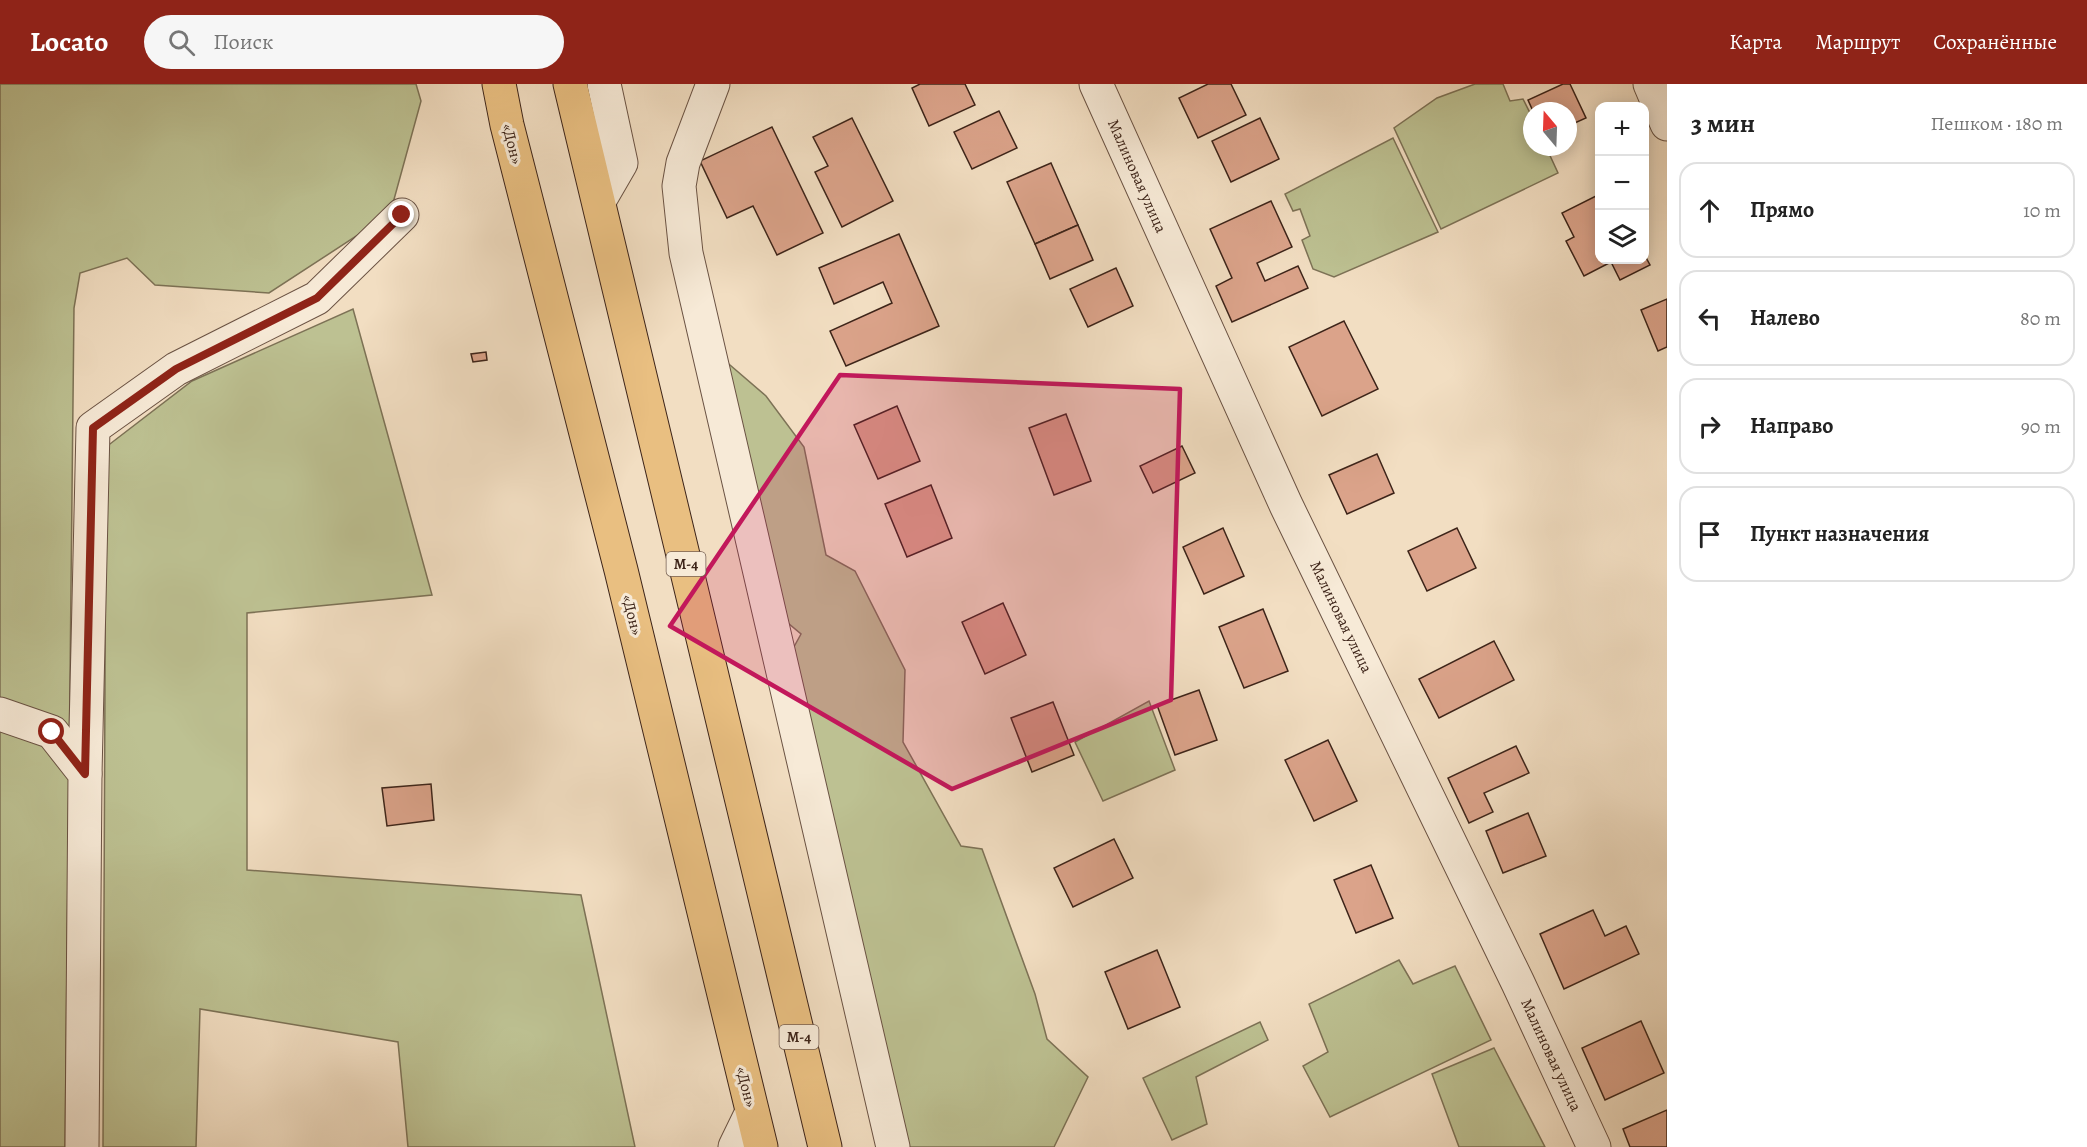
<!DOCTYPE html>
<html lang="ru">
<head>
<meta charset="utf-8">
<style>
	:root { --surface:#fff; --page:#f6f6f6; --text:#222; --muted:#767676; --line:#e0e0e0; --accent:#8f2418 }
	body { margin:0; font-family:Alegreya,serif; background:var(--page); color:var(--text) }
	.controls { position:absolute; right:18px; top:18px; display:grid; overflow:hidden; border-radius:12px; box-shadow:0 3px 15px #0003 }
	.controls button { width:54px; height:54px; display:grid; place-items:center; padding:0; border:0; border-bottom:2px solid var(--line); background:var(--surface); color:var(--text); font:30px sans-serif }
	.compass { position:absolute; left:1523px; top:18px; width:54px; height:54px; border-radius:50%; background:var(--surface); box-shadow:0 3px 15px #0003; rotate:341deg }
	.stop { position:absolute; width:18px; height:18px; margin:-14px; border:4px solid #8f2418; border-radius:50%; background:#fff }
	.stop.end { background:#8f2418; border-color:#fff; box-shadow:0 2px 6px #0008 }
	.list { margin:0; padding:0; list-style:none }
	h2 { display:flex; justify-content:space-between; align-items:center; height:78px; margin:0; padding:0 24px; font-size:26px }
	h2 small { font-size:20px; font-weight:400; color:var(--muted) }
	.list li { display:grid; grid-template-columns:39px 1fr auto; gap:18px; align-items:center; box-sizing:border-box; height:96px; margin:0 12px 12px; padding:0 12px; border:2px solid var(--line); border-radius:18px }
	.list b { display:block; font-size:22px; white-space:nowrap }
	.list em { font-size:20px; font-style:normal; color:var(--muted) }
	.icon { flex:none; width:33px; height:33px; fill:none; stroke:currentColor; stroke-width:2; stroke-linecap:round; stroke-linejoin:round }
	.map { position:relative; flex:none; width:1667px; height:1063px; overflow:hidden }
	header { display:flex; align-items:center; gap:36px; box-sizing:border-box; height:84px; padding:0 30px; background:var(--accent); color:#fff }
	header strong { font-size:28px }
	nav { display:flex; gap:33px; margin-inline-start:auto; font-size:21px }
	.search { width:420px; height:54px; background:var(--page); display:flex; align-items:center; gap:15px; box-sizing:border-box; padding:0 21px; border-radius:33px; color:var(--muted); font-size:22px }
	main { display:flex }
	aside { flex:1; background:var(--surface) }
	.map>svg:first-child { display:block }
	.green { fill:#bdc192; stroke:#7d7256; stroke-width:1.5 }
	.building { fill:#dba38a; stroke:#3d2419; stroke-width:1.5 }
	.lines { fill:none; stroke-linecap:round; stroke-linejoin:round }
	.minor-casing { stroke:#6a5243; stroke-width:35 }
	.highway-casing { stroke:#3d2419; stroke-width:35 }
	.minor { stroke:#f7ead7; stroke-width:33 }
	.highway { stroke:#e9bf81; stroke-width:33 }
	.route { stroke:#8f2418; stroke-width:8 }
	.marked { fill:#c2185b; fill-opacity:0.2; stroke:#c2185b; stroke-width:4.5; stroke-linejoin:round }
	.labels { text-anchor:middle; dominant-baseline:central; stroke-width:6; stroke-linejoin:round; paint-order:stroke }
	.shield { fill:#f7ead7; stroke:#755f52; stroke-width:1.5 }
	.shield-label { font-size:15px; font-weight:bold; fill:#3d2419 }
	.street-label { font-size:16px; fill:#3d2419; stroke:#f7ead7 }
</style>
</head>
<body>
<header>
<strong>Locato</strong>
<div class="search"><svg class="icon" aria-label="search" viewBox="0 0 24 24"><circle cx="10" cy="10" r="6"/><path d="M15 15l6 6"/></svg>Поиск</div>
<nav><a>Карта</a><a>Маршрут</a><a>Сохранённые</a></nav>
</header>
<main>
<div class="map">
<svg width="1667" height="1063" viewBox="0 0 1667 1063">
	<rect width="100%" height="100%" fill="#f2dec2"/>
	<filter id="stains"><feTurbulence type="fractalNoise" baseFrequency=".00333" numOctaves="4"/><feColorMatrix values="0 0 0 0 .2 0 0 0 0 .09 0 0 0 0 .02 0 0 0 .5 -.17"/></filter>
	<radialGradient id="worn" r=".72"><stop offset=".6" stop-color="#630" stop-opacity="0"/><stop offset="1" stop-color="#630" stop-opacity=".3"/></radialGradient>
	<g class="green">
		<polygon points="0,0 416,0 421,17 390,130 269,209 155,201 127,174 80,189 74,224 65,1063 0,1063"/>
		<polygon points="1475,0 1503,0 1510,17 1523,15 1532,33 1532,63 1546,63 1558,89 1441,145 1394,44 1437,14"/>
		<polygon points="1393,54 1438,148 1334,193 1313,185 1302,156 1310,152 1300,125 1293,127 1285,110"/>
		<polygon points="353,225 432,511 247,529 247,786 581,811 635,1063 408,1063 398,958 200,925 196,1063 103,1063 106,363 192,297"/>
		<polygon points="723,275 766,312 804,363 826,471 855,487 905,586 903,658 961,762 982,765 1035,910 1047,955 1088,993 1054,1063 905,1063 790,570 801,550 782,534"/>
		<polygon points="1149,617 1175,686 1103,717 1075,658"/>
		<polygon points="1399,876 1413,900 1455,882 1491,956 1330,1033 1303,982 1328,968 1309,920"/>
		<polygon points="1260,938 1268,956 1196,993 1207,1040 1172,1056 1143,994"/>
		<polygon points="1494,964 1545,1063 1459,1063 1432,990"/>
	</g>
	<g class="building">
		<polygon points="920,0 965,0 975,21 929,42 912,4"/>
		<polygon points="1208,0 1231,0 1246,31 1198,54 1179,14"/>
		<polygon points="1563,0 1570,0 1586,34 1568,42 1568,27 1533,27 1528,16"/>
		<polygon points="999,27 1017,64 972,85 954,48"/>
		<polygon points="852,34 893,117 842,143 815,88 828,82 813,53"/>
		<polygon points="1260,34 1279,75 1231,98 1212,57"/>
		<polygon points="772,43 823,149 777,171 753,122 727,134 700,77"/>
		<polygon points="1051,79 1078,141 1035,160 1007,98"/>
		<polygon points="1600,110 1600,176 1644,176 1644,170 1650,181 1620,196 1611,178 1584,192 1566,157 1574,153 1562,129"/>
		<polygon points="1271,117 1292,163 1257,179 1265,197 1298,182 1308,204 1232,238 1216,202 1232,194 1210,145"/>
		<polygon points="1078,141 1093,176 1050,195 1035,160"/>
		<polygon points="899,150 939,242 846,282 830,247 892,219 883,198 834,220 819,184"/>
		<polygon points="1116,184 1133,222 1088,243 1070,205"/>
		<polygon points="1667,215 1667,263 1658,267 1641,226"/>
		<polygon points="1344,237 1378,305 1322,332 1289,263"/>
		<polygon points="486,268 487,276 473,278 471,270"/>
		<polygon points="897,322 920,377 878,395 854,341"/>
		<polygon points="1066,330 1091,397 1054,411 1029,344"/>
		<polygon points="1182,362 1195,389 1153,409 1140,382"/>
		<polygon points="1377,370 1394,409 1347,430 1329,391"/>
		<polygon points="931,401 952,454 907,473 885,420"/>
		<polygon points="1223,444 1244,492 1204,510 1183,463"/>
		<polygon points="1457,444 1476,484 1427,507 1408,467"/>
		<polygon points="1003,519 1026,571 985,590 962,538"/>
		<polygon points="1263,525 1288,587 1244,604 1219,543"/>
		<polygon points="1494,557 1514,596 1439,634 1419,595"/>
		<polygon points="1199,606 1217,656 1175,671 1157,621"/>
		<polygon points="1053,618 1074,671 1032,688 1011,634"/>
		<polygon points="1328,656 1357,717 1314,737 1285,676"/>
		<polygon points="1516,662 1529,689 1484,709 1493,728 1469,739 1448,694"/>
		<polygon points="431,700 434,736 387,742 382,704"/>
		<polygon points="1528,729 1546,772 1503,789 1486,747"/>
		<polygon points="1114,755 1133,794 1073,823 1054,784"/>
		<polygon points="1371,781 1393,834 1356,849 1334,796"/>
		<polygon points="1593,826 1605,852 1626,842 1639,870 1564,905 1540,850"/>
		<polygon points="1157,866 1180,923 1128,945 1105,888"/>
		<polygon points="1641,937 1664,989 1605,1016 1582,964"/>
		<polygon points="1667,1026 1667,1063 1630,1063 1623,1045"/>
	</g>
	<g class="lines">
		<defs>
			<g id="minor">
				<polyline points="713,0 683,79 679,102 686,169 893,1063"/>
				<polyline points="1096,0 1286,421 1518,899 1594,1063"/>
				<polyline points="1650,0 1667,40"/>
				<polyline points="599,117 621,79 604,0"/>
				<polyline points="0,630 52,648 85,690 82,1063"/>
				<polyline points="85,690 93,344 176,285 317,214 402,131"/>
				<polyline points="735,1063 752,1028"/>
			</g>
			<g id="highway">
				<polyline points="499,0 507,41 621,486 761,1063"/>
				<polyline points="570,0 825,1063"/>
			</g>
		</defs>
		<use href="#minor" class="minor-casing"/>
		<use href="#highway" class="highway-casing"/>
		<use href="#minor" class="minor"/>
		<use href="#highway" class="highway"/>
	</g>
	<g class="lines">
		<polyline class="route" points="52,648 85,690 93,344 176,285 317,214 402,131"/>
	</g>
	<path class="marked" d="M840,291l340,14 -9,311 -219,89 -282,-163z"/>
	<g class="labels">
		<g class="shield">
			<rect x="666.5" y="468" width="39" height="24" rx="4.5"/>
			<rect x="779.5" y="941" width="39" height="24" rx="4.5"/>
		</g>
		<g class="shield-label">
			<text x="686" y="480">М-4</text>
			<text x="799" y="953">М-4</text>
		</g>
		<g class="street-label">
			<text transform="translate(512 60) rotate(76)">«Дон»</text>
			<text transform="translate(1137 92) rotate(66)">Малиновая улица</text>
			<text transform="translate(632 531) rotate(76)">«Дон»</text>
			<text transform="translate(1341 533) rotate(64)">Малиновая улица</text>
			<text transform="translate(1551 971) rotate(65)">Малиновая улица</text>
			<text transform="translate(746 1003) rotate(76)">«Дон»</text>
		</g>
	</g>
	<rect width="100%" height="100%" filter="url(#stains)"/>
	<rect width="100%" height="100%" fill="url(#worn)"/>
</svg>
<div class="controls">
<button>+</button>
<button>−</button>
<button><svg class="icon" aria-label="layers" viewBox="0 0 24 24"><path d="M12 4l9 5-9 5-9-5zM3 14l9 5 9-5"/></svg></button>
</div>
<svg class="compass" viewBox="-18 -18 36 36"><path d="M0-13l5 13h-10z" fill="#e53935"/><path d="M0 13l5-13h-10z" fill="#767676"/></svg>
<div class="stop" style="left:52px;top:648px"></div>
<div class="stop end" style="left:402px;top:131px"></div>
</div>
<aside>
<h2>3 мин<small>Пешком · 180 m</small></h2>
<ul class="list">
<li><svg class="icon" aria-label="ahead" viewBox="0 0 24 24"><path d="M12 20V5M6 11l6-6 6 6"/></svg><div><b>Прямо</b></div><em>10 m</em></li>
<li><svg class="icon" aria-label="left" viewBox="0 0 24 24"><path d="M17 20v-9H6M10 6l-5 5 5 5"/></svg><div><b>Налево</b></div><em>80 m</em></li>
<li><svg class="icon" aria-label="right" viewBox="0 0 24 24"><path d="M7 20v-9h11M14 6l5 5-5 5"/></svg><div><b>Направо</b></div><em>90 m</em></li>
<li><svg class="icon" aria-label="arrive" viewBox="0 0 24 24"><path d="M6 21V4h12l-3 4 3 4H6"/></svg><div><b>Пункт назначения</b></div></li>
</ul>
</aside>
</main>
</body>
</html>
